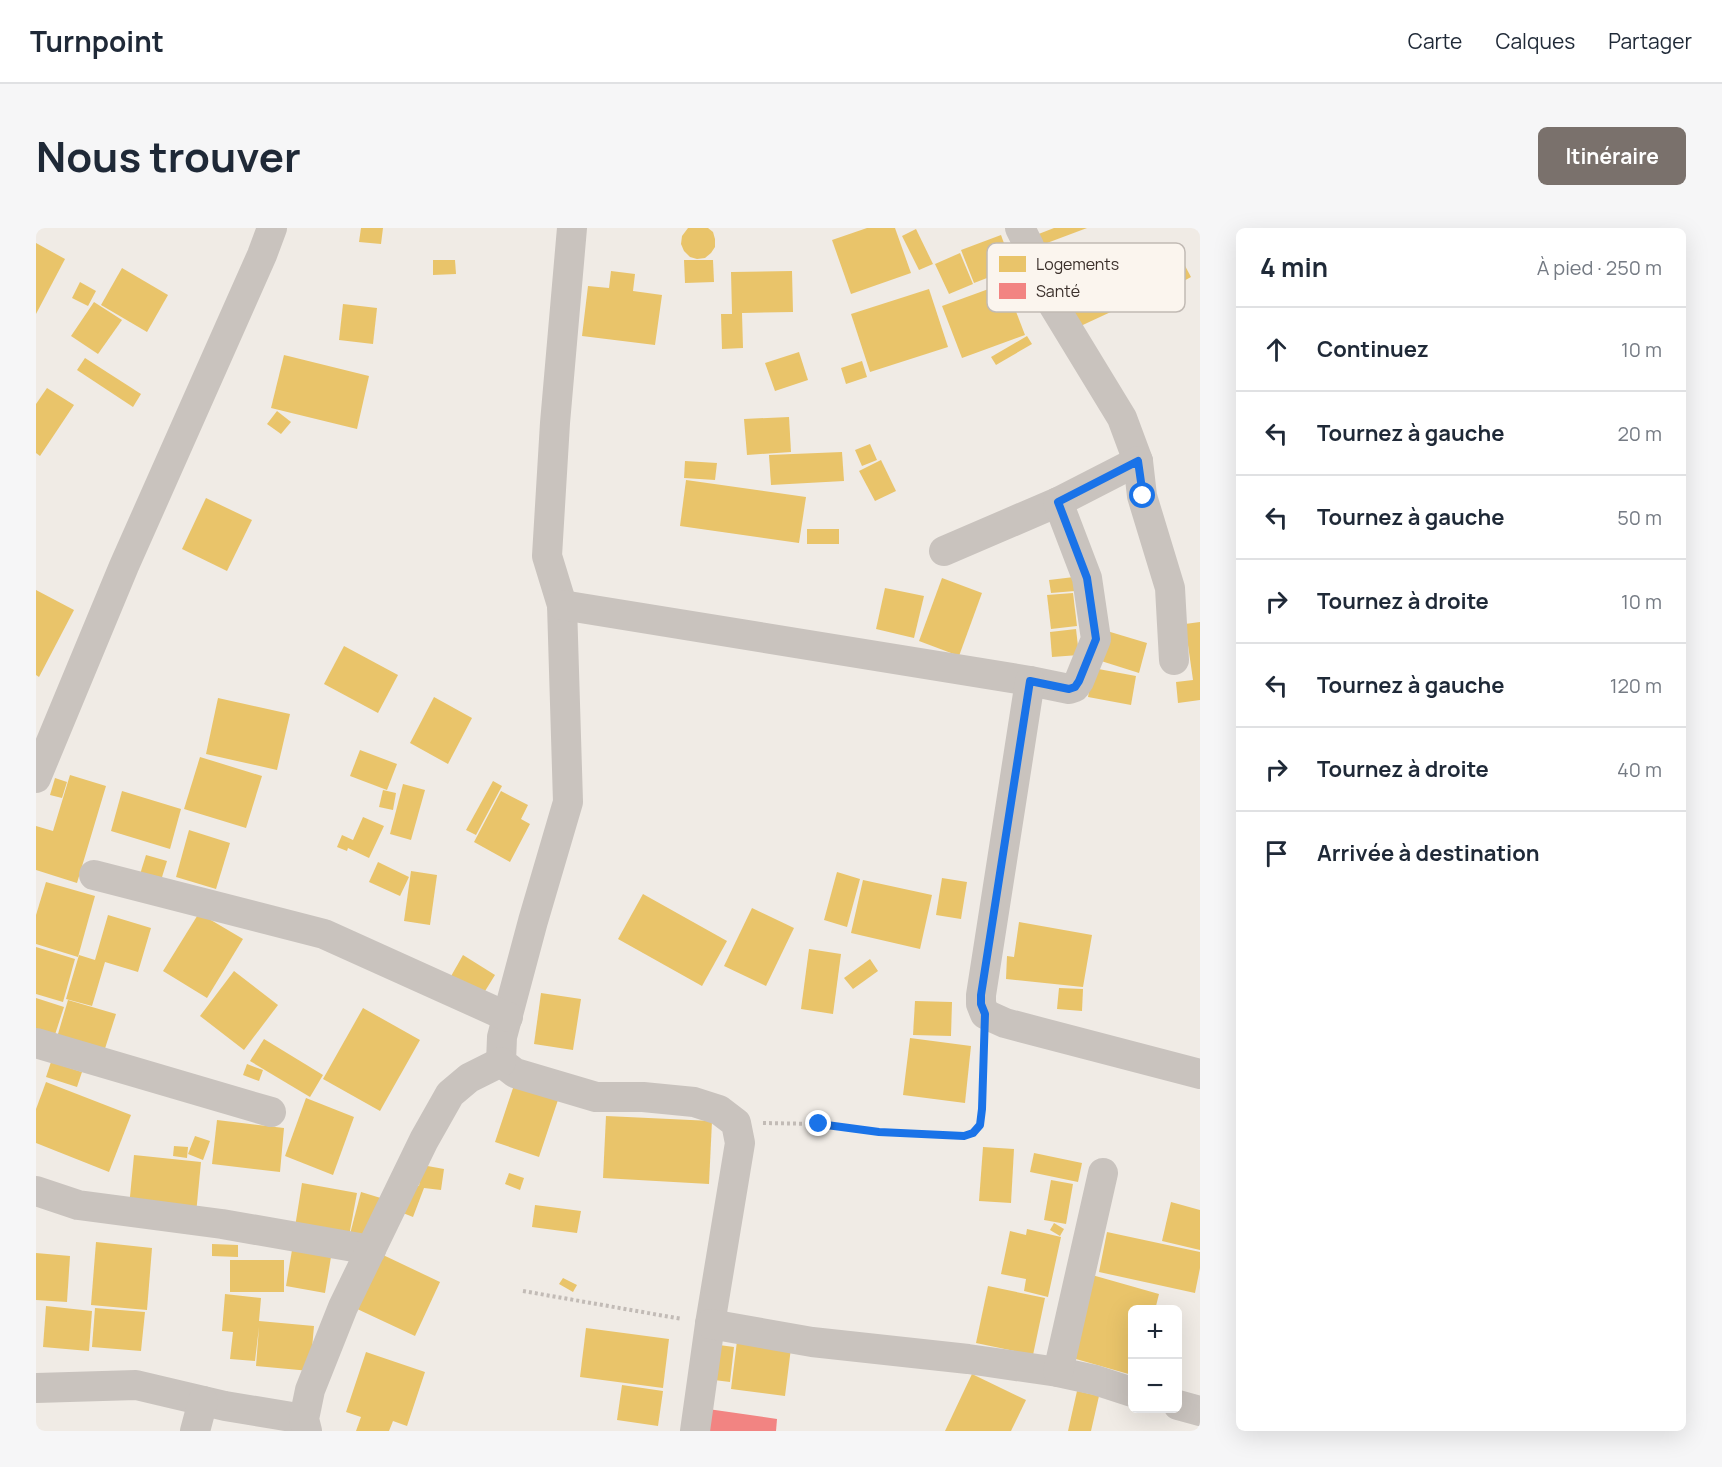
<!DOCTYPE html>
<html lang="fr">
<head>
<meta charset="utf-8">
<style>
	:root { --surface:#fff; --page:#f6f6f7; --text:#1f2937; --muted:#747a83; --line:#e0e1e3; --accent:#7a716c }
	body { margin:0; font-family:Manrope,sans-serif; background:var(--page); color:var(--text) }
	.controls { position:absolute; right:18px; bottom:18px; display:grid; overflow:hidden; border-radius:9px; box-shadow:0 6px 24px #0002 }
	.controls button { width:54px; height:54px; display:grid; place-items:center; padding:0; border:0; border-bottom:2px solid var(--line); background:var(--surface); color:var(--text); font:30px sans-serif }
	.stop { position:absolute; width:18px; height:18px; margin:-14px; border:4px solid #1a73e8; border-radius:50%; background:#fff }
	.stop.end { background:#1a73e8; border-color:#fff; box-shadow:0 2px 6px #0008 }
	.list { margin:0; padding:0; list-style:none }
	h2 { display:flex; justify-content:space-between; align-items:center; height:78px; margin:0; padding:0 24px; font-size:26px }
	h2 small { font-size:20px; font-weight:400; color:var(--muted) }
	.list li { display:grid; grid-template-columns:39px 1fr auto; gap:18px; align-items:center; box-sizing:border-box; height:84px; padding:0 24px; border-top:2px solid var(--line) }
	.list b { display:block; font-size:22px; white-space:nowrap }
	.list em { font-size:20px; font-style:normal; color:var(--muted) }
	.icon { flex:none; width:33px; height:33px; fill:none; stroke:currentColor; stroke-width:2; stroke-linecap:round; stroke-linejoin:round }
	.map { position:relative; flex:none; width:1164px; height:1203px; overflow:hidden; border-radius:9px }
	header { display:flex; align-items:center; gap:36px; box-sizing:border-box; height:84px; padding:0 30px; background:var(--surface); border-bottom:2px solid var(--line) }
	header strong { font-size:28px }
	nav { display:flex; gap:33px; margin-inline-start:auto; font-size:21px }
	.intro { display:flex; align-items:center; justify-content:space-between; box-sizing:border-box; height:144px; padding:0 36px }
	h1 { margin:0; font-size:42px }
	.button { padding:15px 27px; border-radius:9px; background:var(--accent); color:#fff; font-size:21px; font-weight:700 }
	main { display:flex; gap:36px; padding:0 36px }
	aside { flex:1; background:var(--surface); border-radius:9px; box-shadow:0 6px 24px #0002 }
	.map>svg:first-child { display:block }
	.homes { fill:#e9c46a }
	.health { fill:#f28482 }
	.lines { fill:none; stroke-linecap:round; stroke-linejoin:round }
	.path { stroke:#c2bbb6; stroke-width:4; stroke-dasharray:3 3; stroke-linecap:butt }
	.minor { stroke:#c9c3be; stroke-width:30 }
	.route { stroke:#1a73e8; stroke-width:8 }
	.key { fill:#fbf5ee; stroke:#c1bab4; stroke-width:1.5 }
	.key-label { font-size:16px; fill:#3b302b }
</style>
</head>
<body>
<header>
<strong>Turnpoint</strong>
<nav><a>Carte</a><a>Calques</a><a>Partager</a></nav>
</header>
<div class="intro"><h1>Nous trouver</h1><a class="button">Itinéraire</a></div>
<main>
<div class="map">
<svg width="1164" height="1203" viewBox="0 0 1164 1203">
	<rect width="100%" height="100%" fill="#f0ebe5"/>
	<g class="homes">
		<polygon points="325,0 347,0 345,16 323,14"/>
		<polygon points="652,0 672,0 677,4 679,11 679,19 675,25 669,30 661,31 654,29 648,23 645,16 646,8"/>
		<polygon points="831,0 859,0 875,45 815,66 796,12"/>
		<polygon points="1018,0 1051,0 1003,18 1000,7"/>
		<polygon points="880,1 897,36 883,42 866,8"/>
		<polygon points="965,7 977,40 938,55 925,22"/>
		<polygon points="0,15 29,31 0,86"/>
		<polygon points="1140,21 1155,49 1120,68 1104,40"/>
		<polygon points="924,25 937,56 913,66 899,36"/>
		<polygon points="1087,26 1107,69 1036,102 1016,60"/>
		<polygon points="397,32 419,32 420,46 397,47"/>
		<polygon points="648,32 677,32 678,54 649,55"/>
		<polygon points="86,40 132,67 111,104 65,77"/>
		<polygon points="575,43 599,46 597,63 626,67 619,117 546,108 552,58 573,60"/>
		<polygon points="756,43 757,84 706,85 707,120 686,121 685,86 696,86 695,44"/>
		<polygon points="44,54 60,63 52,78 36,70"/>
		<polygon points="969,55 989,107 926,130 906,78"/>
		<polygon points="893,61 912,119 834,144 815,86"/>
		<polygon points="58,74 86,92 62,126 35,108"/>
		<polygon points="307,76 341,80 337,116 303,112"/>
		<polygon points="991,108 996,116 960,137 955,129"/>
		<polygon points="763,124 772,152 739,163 729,135"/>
		<polygon points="248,127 333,148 321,201 235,180"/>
		<polygon points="49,130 105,166 97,179 41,142"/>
		<polygon points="826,133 831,149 810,156 805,140"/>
		<polygon points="11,160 38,177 4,228 0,225 0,176"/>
		<polygon points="241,183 255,194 245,206 231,196"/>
		<polygon points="753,189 755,224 711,227 708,191"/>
		<polygon points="834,216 841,232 826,238 819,222"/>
		<polygon points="806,224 808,253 735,257 733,227"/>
		<polygon points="845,232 860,263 839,273 823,243"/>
		<polygon points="649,233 681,235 679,252 648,250"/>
		<polygon points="650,252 770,269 763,315 644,298"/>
		<polygon points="170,270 216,292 191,343 146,321"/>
		<rect x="771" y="301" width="32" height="15"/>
		<polygon points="1038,349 1039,363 1015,365 1013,352"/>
		<polygon points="906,350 946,365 923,428 883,413"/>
		<polygon points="849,360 888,368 878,410 840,401"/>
		<polygon points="0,362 38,382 3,449 0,447"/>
		<polygon points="1037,365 1041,398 1015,401 1011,367"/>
		<polygon points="1164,394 1164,472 1142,475 1140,454 1157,452 1149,396"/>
		<polygon points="1040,401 1043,427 1016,429 1014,404"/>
		<polygon points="1071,403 1111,415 1103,445 1062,432"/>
		<polygon points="308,418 362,447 342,485 288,456"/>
		<polygon points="1057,440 1100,448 1095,477 1052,469"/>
		<polygon points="398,469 436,490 412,536 374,515"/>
		<polygon points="182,470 254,486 241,542 170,526"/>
		<polygon points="324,522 361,536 351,562 314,548"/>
		<polygon points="164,529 226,548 210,600 148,581"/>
		<polygon points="34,547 70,558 41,655 0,642 0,598 17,603"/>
		<polygon points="19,550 31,554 26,570 14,567"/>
		<polygon points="457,553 466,558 440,607 430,602"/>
		<polygon points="367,556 389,562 375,612 354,606"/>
		<polygon points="347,562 360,565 357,582 343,579"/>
		<polygon points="86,563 145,581 134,621 75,603"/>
		<polygon points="465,563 492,577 485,591 494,596 474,634 438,614"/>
		<polygon points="327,589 348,598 333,630 312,620 311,623 301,619 306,607 317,612"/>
		<polygon points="153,602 194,615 180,661 140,649"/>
		<polygon points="110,627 131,633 122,662 101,656"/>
		<polygon points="342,634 373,649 364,668 333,654"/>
		<polygon points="375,643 401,647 394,697 368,693"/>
		<polygon points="801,644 824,651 811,699 788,692"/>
		<polygon points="906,650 931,654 925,691 900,687"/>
		<polygon points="827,652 896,667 884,721 815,705"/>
		<polygon points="10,654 59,668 42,729 0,716 0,687"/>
		<polygon points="607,666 691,713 666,758 582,711"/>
		<polygon points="716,680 758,700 730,758 688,738"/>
		<polygon points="163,685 207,711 171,770 127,743"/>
		<polygon points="72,687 115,700 102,744 69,734 56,778 30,771 43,727 59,732"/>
		<polygon points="983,694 1056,707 1047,759 970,751 971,728 978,729"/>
		<polygon points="0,719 39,731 27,774 0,766"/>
		<polygon points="773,721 805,726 797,786 765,781"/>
		<polygon points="427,727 459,747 446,768 414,750"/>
		<polygon points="834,731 842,743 817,761 808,750"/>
		<polygon points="198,743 242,777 208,822 164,788"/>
		<polygon points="1023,760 1047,761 1046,783 1021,781"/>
		<polygon points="505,765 545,771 537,822 498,816"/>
		<polygon points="0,770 28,779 14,822 0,818"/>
		<polygon points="32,772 80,786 66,830 19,816"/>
		<polygon points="879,773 916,774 915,808 877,807"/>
		<polygon points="327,780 384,812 344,883 287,851"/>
		<polygon points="874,810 935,818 929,875 867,867"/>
		<polygon points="228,811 287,847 274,869 214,833"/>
		<polygon points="15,834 46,844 41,859 10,849"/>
		<polygon points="211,836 227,842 223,853 207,847"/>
		<polygon points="480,851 524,866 503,929 459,914"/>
		<polygon points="10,854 95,887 73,944 0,915 0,881"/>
		<polygon points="270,870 318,889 297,947 249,928"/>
		<polygon points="570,888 676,893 673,956 567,950"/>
		<polygon points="181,892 248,900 244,944 176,936"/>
		<polygon points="159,908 174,913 167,932 152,926"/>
		<polygon points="138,918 152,919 151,930 137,928"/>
		<polygon points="947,919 978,921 975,975 943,973"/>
		<polygon points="998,925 1046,935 1042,954 994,944"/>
		<polygon points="98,927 165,934 160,986 93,979"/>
		<polygon points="386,937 408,941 405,962 388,960 377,989 362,983 372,954 383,958"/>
		<polygon points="473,945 488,950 484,962 469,956"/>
		<polygon points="1015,952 1037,956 1030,996 1008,992"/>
		<polygon points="266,955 321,965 313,1008 259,999"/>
		<polygon points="325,964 348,971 337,1012 314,1006"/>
		<polygon points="1135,974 1164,982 1164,1022 1126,1013"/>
		<polygon points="499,977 545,983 541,1005 496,999"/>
		<polygon points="1018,995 1028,1001 1024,1008 1014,1002"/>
		<polygon points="991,1001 1025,1009 1012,1069 988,1063 990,1051 965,1046 974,1003 990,1007"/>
		<polygon points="1071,1004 1164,1024 1164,1040 1159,1065 1063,1044"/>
		<polygon points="60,1014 116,1020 111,1082 55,1077"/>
		<polygon points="176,1016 202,1017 202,1029 176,1028"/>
		<polygon points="256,1022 295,1029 289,1065 250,1058"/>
		<polygon points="0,1025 34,1028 31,1074 0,1072"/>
		<polygon points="345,1026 404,1054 379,1108 319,1080"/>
		<rect x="194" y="1032" width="54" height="32"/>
		<polygon points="1056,1047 1123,1066 1119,1082 1096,1082 1096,1147 1033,1129"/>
		<polygon points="527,1050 541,1057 537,1064 523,1056"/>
		<polygon points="952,1058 1009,1070 997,1127 940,1115"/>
		<polygon points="189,1066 225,1070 223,1093 278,1098 274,1143 220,1138 223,1099 219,1133 194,1131 197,1104 186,1103"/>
		<polygon points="10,1078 56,1083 53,1123 7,1119"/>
		<polygon points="59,1080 109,1084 105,1123 56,1119"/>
		<polygon points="550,1100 633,1111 627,1160 544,1149"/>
		<polygon points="701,1113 755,1120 749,1168 695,1161"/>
		<polygon points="683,1117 698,1119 694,1154 678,1152"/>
		<polygon points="330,1124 389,1144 371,1198 357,1193 353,1203 320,1203 325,1189 310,1184"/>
		<polygon points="936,1146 990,1172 975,1203 909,1203"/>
		<polygon points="586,1157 627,1163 622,1198 581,1192"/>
		<polygon points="1041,1163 1063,1168 1055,1203 1032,1203"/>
	</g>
	<polygon class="health" points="672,1181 741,1191 740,1203 669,1203"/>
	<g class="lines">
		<g class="path">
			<polyline points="727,895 783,896 843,904 893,907 928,908 937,905 944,897 946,881 948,814"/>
			<polyline points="487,1063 646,1091"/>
		</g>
		<g class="minor">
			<polyline points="536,0 519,195 511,328 526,377 532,574 497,693 466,809 465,834 479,845 560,869 607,869 658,874 683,882 700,895 704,915 674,1096 659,1203"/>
			<polyline points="984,0 993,18 1008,62 1086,190 1102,233 1106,268 1134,360 1138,432"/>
			<polyline points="908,323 1022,274 1102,233"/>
			<polyline points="526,377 994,453 1033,461 1039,459 1043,453 1060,411 1051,350 1022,274"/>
			<polyline points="994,453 945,767 945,776 949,786 969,795 1164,846"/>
			<polyline points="0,550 88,338 226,27 236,0"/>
			<polyline points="58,647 288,706 472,789"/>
			<polyline points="0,815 235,884"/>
			<polyline points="0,963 42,977 186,996 335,1022"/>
			<polyline points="674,1096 776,1114 932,1131 1022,1144 1059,1152 1096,1164"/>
			<polyline points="1022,1144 1067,945"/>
			<polyline points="0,1160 100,1157 189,1178 268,1191"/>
			<polyline points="1142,1177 1164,1183"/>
			<polyline points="159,1203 167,1173"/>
			<polyline points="271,1203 268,1191 274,1162 307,1079 388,912 414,866 433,850 465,834"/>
		</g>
	</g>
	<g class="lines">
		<polyline class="route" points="783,896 843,904 928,908 937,905 944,897 946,881 949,786 945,776 945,767 994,453 1033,461 1039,459 1043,453 1060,411 1051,350 1022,274 1102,233 1107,268"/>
	</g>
	<rect x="951" y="15" width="198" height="69" rx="9" class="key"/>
	<rect x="963" y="28" width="27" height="16" fill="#e9c46a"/>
	<rect x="963" y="55" width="27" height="16" fill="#f28482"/>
	<g class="key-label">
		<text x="1000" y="42">Logements</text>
		<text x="1000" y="69">Santé</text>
	</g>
</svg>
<div class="controls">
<button>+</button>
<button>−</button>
</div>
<div class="stop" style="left:1107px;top:268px"></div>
<div class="stop end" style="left:783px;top:896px"></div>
</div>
<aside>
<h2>4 min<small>À pied · 250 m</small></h2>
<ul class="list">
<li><svg class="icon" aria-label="ahead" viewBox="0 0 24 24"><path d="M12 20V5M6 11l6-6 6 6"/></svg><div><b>Continuez</b></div><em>10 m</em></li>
<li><svg class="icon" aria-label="left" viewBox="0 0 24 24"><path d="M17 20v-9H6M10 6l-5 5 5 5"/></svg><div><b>Tournez à gauche</b></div><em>20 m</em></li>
<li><svg class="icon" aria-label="left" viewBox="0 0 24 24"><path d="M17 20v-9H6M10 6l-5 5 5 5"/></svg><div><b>Tournez à gauche</b></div><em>50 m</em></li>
<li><svg class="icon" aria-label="right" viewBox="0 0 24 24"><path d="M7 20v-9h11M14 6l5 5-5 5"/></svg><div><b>Tournez à droite</b></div><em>10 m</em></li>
<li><svg class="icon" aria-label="left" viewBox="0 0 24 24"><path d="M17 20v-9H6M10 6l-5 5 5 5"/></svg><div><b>Tournez à gauche</b></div><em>120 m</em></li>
<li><svg class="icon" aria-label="right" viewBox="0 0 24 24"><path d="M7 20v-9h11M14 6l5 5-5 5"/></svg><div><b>Tournez à droite</b></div><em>40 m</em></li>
<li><svg class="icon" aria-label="arrive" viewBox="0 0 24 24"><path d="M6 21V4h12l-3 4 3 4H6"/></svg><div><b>Arrivée à destination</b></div></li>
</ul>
</aside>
</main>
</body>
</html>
